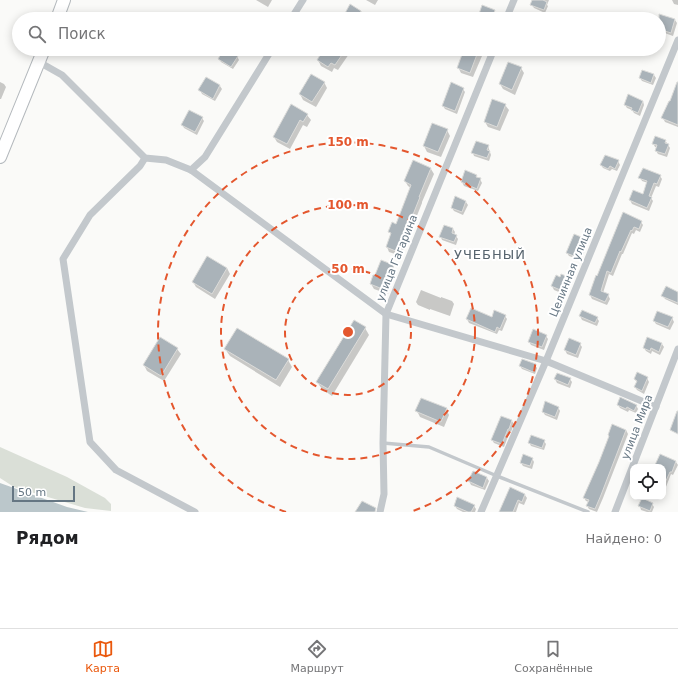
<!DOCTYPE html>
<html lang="ru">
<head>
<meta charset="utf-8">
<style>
	:root { --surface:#fff; --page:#f6f6f6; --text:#202124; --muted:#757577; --line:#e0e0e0; --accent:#ea580c }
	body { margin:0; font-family:"DejaVu Sans",sans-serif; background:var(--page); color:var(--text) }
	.controls { position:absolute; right:12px; bottom:12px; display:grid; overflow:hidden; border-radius:8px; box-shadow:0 2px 10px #0003 }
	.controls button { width:36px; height:36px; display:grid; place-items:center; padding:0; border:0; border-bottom:1px solid var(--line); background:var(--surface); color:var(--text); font:20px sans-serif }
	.scale { position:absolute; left:12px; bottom:10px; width:63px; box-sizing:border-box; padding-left:4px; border:2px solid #657683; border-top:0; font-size:11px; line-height:14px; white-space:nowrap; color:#657683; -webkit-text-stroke:3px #fff; paint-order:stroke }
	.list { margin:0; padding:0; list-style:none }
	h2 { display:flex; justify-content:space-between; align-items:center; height:52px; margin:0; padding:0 16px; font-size:17px }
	h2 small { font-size:13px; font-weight:400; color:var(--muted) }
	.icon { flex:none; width:22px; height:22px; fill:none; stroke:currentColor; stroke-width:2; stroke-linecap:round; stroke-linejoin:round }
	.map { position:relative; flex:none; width:678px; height:512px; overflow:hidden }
	.search { position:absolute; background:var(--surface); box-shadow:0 2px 10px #0003; left:12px; right:12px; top:12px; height:44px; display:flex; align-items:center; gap:10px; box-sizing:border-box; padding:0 14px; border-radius:22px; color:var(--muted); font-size:15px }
	.sheet { height:116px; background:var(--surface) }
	nav { display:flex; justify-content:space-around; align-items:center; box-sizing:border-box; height:56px; border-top:1px solid var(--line); background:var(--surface); font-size:11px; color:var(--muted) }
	nav a { display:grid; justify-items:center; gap:2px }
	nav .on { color:var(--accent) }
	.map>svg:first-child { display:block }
	.green { fill:#dadfd7 }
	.water { fill:#bbc7cb }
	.shadow { fill:#0003 }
	.building { fill:#aab3b9; stroke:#dcdcda }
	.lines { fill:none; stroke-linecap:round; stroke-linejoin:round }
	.trunk-casing { stroke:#b4b9bd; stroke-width:14 }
	.service { stroke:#c3c8cc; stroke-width:3.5 }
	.minor { stroke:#c3c8cc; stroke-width:7 }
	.trunk { stroke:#fff; stroke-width:12 }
	.ring { fill:none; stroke:#e4572e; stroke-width:2; stroke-dasharray:7 5 }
	.labels { text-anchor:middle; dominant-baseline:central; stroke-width:4; stroke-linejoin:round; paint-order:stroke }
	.street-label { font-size:11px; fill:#657683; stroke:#fff }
	.quarter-label { font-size:13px; letter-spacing:1px; fill:#57646e; stroke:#fff }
	.centre { fill:#e4572e; stroke:#fff; stroke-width:2 }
	.ring-label { font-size:12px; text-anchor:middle; font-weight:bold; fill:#e4572e; stroke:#fff; stroke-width:4; stroke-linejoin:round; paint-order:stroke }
</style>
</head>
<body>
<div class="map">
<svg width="678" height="512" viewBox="0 0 678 512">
	<rect width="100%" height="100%" fill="#fafaf8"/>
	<polygon class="green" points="0,447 67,477 105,498 111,504 111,511 85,508 14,487 0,478"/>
	<polygon class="water" points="0,483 67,507 88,512 0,512"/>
	<g class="shadow">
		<polygon points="256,0 272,0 268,7"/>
		<polygon points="366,0 378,0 375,5"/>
		<polygon points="534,0 549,0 547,5 548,6 545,13 534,8 532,5"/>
		<polygon points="672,0 678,0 678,5 674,4"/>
		<polygon points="483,6 494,11 496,14 494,19 478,19"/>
		<polygon points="361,11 363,15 360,19 343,19"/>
		<polygon points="243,15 249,18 250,19 241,19"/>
		<polygon points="659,20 675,20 677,23 673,36 659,31"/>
		<polygon points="225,49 231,49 235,52 237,55 237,56 239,60 233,69 221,62 219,59"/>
		<polygon points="325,49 346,49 349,54 338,70 334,68 332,72 321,66 318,60"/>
		<polygon points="465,49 475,49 478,50 482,56 473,77 461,73 458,67"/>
		<polygon points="517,49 533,49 530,56 518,51"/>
		<polygon points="521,68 524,73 515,95 503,89 500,84"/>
		<polygon points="642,71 654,75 656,78 653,85 642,81 640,78"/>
		<polygon points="207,78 220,86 222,89 215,101 202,94 200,90"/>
		<polygon points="0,82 4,84 6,87 1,99 0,99"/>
		<polygon points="324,82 327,88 316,107 303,100 300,94"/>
		<polygon points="678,86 678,127 665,122 663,118"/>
		<polygon points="463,89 465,92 457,114 445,109 443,106"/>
		<polygon points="643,101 644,105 640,116 634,113 632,110 627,108 625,105"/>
		<polygon points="505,105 509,110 500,131 488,127 485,122"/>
		<polygon points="307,115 311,120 307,127 303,125 290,149 277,142 274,137"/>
		<polygon points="202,118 204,121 197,135 184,128 182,124"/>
		<polygon points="447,130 450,136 441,157 427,152 424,146"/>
		<polygon points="665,140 670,148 667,157 658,154 656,151 657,147 655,147 653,143"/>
		<polygon points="488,146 491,155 489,161 474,156 473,153"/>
		<polygon points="413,161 431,169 434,174 422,202 422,203 401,256 389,252 387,247 392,235 389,232 397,225 411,188 408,186 405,181"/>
		<polygon points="618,161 620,165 617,171 612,169 610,171 603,168 601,165"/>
		<polygon points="466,172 476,176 478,178 480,179 482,183 478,191 464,186 462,182"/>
		<polygon points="660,176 662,179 659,187 656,186 651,198 653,201 649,211 632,204 630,200 643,195 648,183 642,181 640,177"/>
		<polygon points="466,202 468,205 463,215 454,211 452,208"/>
		<polygon points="624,214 641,222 643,225 640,232 636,230 634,234 632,233 623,254 622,254 613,276 609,274 603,293 608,295 610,299 607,305 592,299 590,295"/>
		<polygon points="453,229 455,232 454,235 456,236 458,239 456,245 442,240 441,237"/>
		<polygon points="586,240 588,243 581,260 569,256 567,253"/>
		<polygon points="393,266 396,271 388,294 374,289 371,284"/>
		<polygon points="227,268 230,274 215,299 196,287 193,282"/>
		<polygon points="570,279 572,283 566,295 554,290 552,286"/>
		<polygon points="421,290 441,298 441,297 452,301 454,304 450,316 430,309 430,310 418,305 416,302"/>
		<polygon points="678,293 678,305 665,299 663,296"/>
		<polygon points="505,316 507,319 502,331 499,330 497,334 469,323 467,319 492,318"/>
		<polygon points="580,316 597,318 599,321 597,326 582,320"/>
		<polygon points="672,318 674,322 670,330 656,324 654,321"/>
		<polygon points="365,328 369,335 332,396 322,389 317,382"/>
		<polygon points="546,336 548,339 544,350 531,345 529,342"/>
		<polygon points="580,344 582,347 578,358 567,354 565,350"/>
		<polygon points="662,344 664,347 660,355 652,351 651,354 646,351 644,348"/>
		<polygon points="177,349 181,354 164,381 147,371 144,365"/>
		<polygon points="225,349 288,360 292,367 280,387 230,356"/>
		<polygon points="535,365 537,368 535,374 522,369 520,366"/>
		<polygon points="647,378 649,382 644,394 637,390 635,387 637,383 635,379"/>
		<polygon points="555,379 570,379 572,382 570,388 557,383"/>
		<polygon points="618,405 636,405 638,409 636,413 629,410 628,412 620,408"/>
		<polygon points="558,407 560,411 557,420 545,415 543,412"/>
		<polygon points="446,409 449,415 444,427 420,417 417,411"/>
		<polygon points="501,417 512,421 514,424 511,432 510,431 504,447 494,443 492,440"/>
		<polygon points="626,430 628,434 603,498 597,512 589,509 587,506 589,502 586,501 584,498"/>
		<polygon points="544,441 546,444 544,450 531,446 529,442"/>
		<polygon points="660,455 676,462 678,465 673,475 671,474 664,492 663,492 663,467 655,467"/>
		<polygon points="532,458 534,462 532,469 523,466 521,463"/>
		<polygon points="487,478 489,481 485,490 471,485 469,481"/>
		<polygon points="510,488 525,495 527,498 524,505 519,503 516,512 500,512"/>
		<polygon points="652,504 654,507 652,512 647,512 641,510 640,506"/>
		<polygon points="455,506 474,506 476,509 475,512 463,512 457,509"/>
	</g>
	<g class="building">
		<polygon points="532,0 543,0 547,2 544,10 530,5"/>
		<polygon points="350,4 361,11 358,17 355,15 353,19 342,19"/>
		<polygon points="482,5 495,10 492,19 483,19 484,16 479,14"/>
		<polygon points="659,14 675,19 671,33 659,29"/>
		<polygon points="224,49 237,49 234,54 238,56 231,67 218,59"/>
		<polygon points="324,49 346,49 335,65 331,63 328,67 317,60"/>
		<polygon points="464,49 479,49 470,73 457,68"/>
		<polygon points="508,62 522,67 512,90 499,84"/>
		<polygon points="642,70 654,74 651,83 639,78"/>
		<polygon points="311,74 325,82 312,102 299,94"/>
		<polygon points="206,77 220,85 213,99 198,90"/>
		<polygon points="451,82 464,88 455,111 442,106"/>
		<polygon points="677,82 678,82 678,125 661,118 669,101 670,101"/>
		<polygon points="628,94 643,101 638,113 631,110 632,108 624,105"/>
		<polygon points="492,99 506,104 497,127 484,122"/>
		<polygon points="291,104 308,114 303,122 300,120 287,144 273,137"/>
		<polygon points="189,110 203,117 195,132 181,125"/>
		<polygon points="432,123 448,129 438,152 423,146"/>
		<polygon points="655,136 666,140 665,143 669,144 665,154 655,151 657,145 652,144"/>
		<polygon points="476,141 489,145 487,150 490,151 487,158 471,153"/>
		<polygon points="605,155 619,160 615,169 610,166 608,169 600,165"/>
		<polygon points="413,160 431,168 419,197 420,197 398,252 386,247 391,233 388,232 392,222 396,224 411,185 404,181"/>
		<polygon points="643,168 661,175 657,184 654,183 649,196 652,197 647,208 629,200 633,190 643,194 647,181 638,178"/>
		<polygon points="465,170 477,175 476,177 481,178 477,189 461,182"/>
		<polygon points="455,196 466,201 462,212 451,208"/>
		<polygon points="623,212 642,221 639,229 634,227 632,231 631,230 621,252 620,251 611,273 607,271 601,291 609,294 605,302 589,295 596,275 597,276"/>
		<polygon points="444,225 453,228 452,233 457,235 454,242 439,237"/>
		<polygon points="574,234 586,239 579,258 566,253"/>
		<polygon points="207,256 227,268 212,294 192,282"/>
		<polygon points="381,260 394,265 385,290 370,284 373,275 375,275"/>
		<polygon points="561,274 571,278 565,292 551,286 556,275 560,277"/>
		<polygon points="666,286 678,292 678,303 661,296"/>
		<polygon points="471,308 492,317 494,310 506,315 500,329 497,327 495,332 466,319"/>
		<polygon points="582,310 598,317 595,323 579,316"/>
		<polygon points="657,311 673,317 668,327 653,321"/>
		<polygon points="354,320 366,327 328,389 316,382"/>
		<polygon points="237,328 289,359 276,380 224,349"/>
		<polygon points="533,329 547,335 542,347 528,342"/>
		<polygon points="160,337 178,348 161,376 143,365"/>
		<polygon points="647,337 662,343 659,352 651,348 650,351 643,348"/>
		<polygon points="569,338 581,343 576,355 564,350"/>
		<polygon points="522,359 536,364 533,372 519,366"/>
		<polygon points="637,372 648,377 642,391 634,387 637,381 634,379"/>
		<polygon points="557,373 571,378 568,385 554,379"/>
		<polygon points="620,397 637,405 634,411 627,407 626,409 617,405"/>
		<polygon points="421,398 447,408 441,422 415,411"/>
		<polygon points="545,401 559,407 555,417 542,412"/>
		<polygon points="677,411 678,411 678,434 670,430"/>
		<polygon points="501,416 512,420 509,429 508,429 502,444 491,440"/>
		<polygon points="612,424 626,430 601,495 595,509 586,506 589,500 583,498 599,462 609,436 608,435"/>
		<polygon points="531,435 545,440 542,448 528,443"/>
		<polygon points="523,454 533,458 530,466 520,463"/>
		<polygon points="660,454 676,461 672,472 670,472 663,487 663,467 659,467 655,465"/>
		<polygon points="473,471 487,477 483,488 468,481"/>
		<polygon points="510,487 525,494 522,502 518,500 513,512 499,512"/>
		<polygon points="457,497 475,505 471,512 468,512 454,506"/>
		<polygon points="642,498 653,503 650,511 638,506"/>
		<polygon points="362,501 376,508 375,512 355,512"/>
	</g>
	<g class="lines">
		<defs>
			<g id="trunk">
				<polyline points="57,19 64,0"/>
				<polyline points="0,157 44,49"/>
			</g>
		</defs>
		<use href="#trunk" class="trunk-casing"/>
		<polyline class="service" points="383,443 429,447 497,476 588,512"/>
		<g class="minor">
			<polyline points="291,19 303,0"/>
			<polyline points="506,19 514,0"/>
			<polyline points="39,62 62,75 145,158 166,160 191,170 386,314 546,361 656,407"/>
			<polyline points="145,158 140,166 90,215 63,259 90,442 116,470 195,512"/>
			<polyline points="191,170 205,157 272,49"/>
			<polyline points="380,512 384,494 383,443 386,314 494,49"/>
			<polyline points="481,512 546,361 678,40"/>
			<polyline points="615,512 678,349"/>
		</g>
		<use href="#trunk" class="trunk"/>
	</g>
	<g class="ring">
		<circle cx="348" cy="332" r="63"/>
		<circle cx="348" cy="332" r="127"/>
		<path d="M286 512A190 190 0 1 1 410 512"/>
	</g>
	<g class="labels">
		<g class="street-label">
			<text transform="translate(397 258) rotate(-68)">улица Гагарина</text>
			<text transform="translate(571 272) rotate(-68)">Целинная улица</text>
			<text transform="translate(637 427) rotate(-69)">улица Мира</text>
		</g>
		<g class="quarter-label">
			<text x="490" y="254">УЧЕБНЫЙ</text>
		</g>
	</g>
	<circle cx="348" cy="332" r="6" class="centre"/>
	<g class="ring-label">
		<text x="348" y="146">150 m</text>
		<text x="348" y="209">100 m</text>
		<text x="348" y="273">50 m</text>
	</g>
</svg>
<div class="controls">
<button><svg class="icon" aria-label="locate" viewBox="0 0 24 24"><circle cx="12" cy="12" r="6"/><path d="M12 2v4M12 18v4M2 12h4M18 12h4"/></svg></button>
</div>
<div class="scale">50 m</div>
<div class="search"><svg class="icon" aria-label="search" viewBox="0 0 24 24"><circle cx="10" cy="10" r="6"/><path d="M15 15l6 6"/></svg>Поиск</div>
</div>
<section class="sheet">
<h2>Рядом<small>Найдено: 0</small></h2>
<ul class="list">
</ul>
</section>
<nav>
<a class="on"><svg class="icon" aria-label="map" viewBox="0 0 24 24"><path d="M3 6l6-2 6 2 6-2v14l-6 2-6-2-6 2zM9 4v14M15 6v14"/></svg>Карта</a>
<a><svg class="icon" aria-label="directions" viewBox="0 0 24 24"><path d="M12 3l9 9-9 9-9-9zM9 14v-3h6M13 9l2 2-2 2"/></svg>Маршрут</a>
<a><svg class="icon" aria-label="saved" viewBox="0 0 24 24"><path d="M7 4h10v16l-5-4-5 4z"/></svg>Сохранённые</a>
</nav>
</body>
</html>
